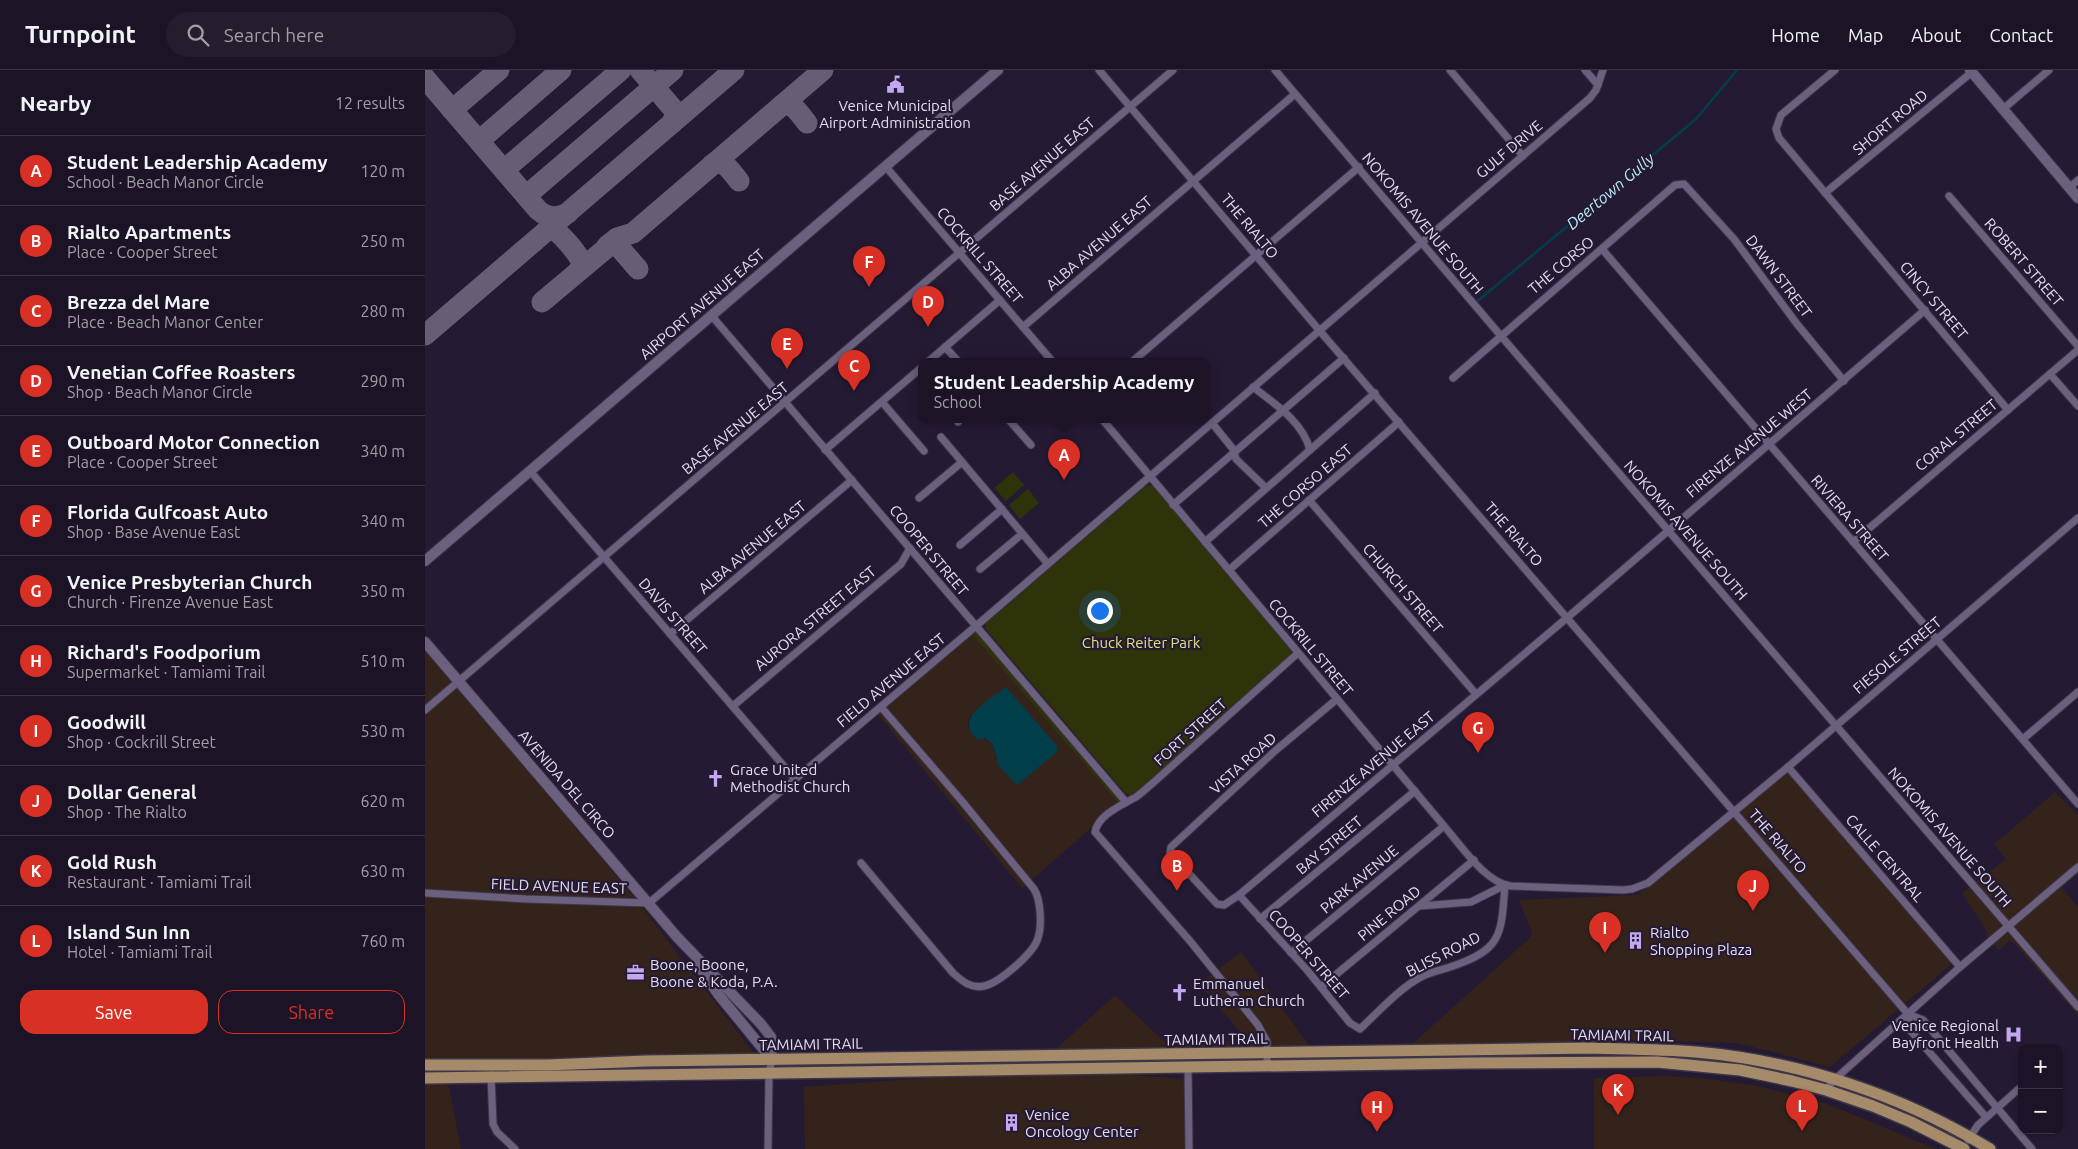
<!DOCTYPE html>
<html lang="en">
<head>
<meta charset="utf-8">
<style>
	:root { --surface:#1c1426; --page:#251d2e; --text:#f1f3f6; --muted:#a09ea7; --line:#3a3343; --accent:#d93025 }
	body { margin:0; font-family:Ubuntu,sans-serif; background:var(--page); color:var(--text) }
	.controls { position:absolute; right:15px; bottom:15px; display:grid; overflow:hidden; border-radius:10px; box-shadow:0 1px 4px #0004 }
	.controls button { width:45px; height:45px; display:grid; place-items:center; padding:0; border:0; border-bottom:1px solid var(--line); background:var(--surface); color:var(--text); font:25px sans-serif }
	.you { position:absolute; left:674px; top:540px; width:18px; height:18px; margin:-12px; border:4px solid #fff; border-radius:50%; background:#1a73e8; box-shadow:0 0 0 8px #1a73e833 }
	.badge { display:grid; place-items:center; width:32px; height:32px; border-radius:50%; background:var(--accent); color:#fff; font-size:16px; font-weight:700 }
	.pin { position:absolute; translate:-50% -41px; filter:drop-shadow(0 1px 2px #0008) }
	.pin::after { content:''; position:absolute; top:26px; width:18px; height:15px; background:inherit; clip-path:polygon(0 0,100% 0,50% 100%) }
	.popup { position:absolute; left:493px; top:288px; width:292px; height:65px; box-sizing:border-box; display:grid; place-content:center; border-radius:10px; background:var(--surface); filter:drop-shadow(0 1px 4px #0005); font-size:16px; white-space:nowrap; color:var(--muted) }
	.popup b { font-size:19px; color:var(--text) }
	.popup::after { content:''; position:absolute; left:50%; top:100%; margin-left:-10px; border:10px solid transparent; border-top-color:var(--surface) }
	.list { margin:0; padding:0; list-style:none }
	h2 { display:flex; justify-content:space-between; align-items:center; height:65px; margin:0; padding:0 20px; font-size:21px }
	h2 small { font-size:16px; font-weight:400; color:var(--muted) }
	.list li { display:grid; grid-template-columns:32px 1fr auto; gap:15px; align-items:center; box-sizing:border-box; height:70px; padding:0 20px; border-top:1px solid var(--line) }
	.list b { display:block; font-size:19px; white-space:nowrap }
	.list p { margin:0; font-size:16px; white-space:nowrap; color:var(--muted) }
	.list em { font-size:16px; font-style:normal; color:var(--muted) }
	.actions { display:flex; gap:10px; padding:15px 20px }
	.actions a { flex:1; padding:11px 0; border:1px solid var(--accent); border-radius:15px; text-align:center; font-size:18px; color:var(--accent) }
	.actions .main { background:var(--accent); color:#fff }
	.icon { flex:none; width:28px; height:28px; fill:none; stroke:currentColor; stroke-width:2; stroke-linecap:round; stroke-linejoin:round }
	.map { position:relative; flex:none; width:1653px; height:1079px; overflow:hidden }
	header { display:flex; align-items:center; gap:30px; box-sizing:border-box; height:70px; padding:0 25px; background:var(--surface); border-bottom:1px solid var(--line) }
	header strong { font-size:24px }
	nav { display:flex; gap:28px; margin-inline-start:auto; font-size:18px }
	.search { width:350px; height:45px; background:var(--page); display:flex; align-items:center; gap:12px; box-sizing:border-box; padding:0 18px; border-radius:28px; color:var(--muted); font-size:19px }
	main { display:flex }
	aside { flex:1; background:var(--surface) }
	.map>svg:first-child { display:block }
	.commercial { fill:#34231b; fill-rule:evenodd }
	.green { fill:#2f3309 }
	.water { fill:#003e4a }
	.lines { fill:none; stroke-linecap:round; stroke-linejoin:round }
	.stream { stroke:#003e4a; stroke-width:2.5 }
	.taxiway { stroke:#665e74; stroke-width:21 }
	.street-casing { stroke:#3d3549; stroke-width:9 }
	.secondary-casing { stroke:#3d3549; stroke-width:12 }
	.primary-casing { stroke:#3d3549; stroke-width:14 }
	.street { stroke:#6b607d; stroke-width:7 }
	.secondary { stroke:#6b607d; stroke-width:10 }
	.primary { stroke:#a58b6a; stroke-width:11 }
	.labels { text-anchor:middle; dominant-baseline:central; stroke-width:4.5; stroke-linejoin:round; paint-order:stroke }
	.poi-label { font-size:15px; fill:#e3ddee; stroke:#251a33; text-anchor:start }
	.street-label { font-size:15px; fill:#e3ddee; stroke:#251a33 }
	.park-label { font-size:15px; fill:#d9e57e; stroke:#251a33 }
	.water-label { font-size:16px; font-style:italic; fill:#bcecf8; stroke:#251a33 }
</style>
</head>
<body>
<header>
<strong>Turnpoint</strong>
<div class="search"><svg class="icon" aria-label="search" viewBox="0 0 24 24"><circle cx="10" cy="10" r="6"/><path d="M15 15l6 6"/></svg>Search here</div>
<nav><a>Home</a><a>Map</a><a>About</a><a>Contact</a></nav>
</header>
<main>
<aside>
<h2>Nearby<small>12 results</small></h2>
<ul class="list">
<li><span class="badge">A</span><div><b>Student Leadership Academy</b><p>School · Beach Manor Circle</p></div><em>120 m</em></li>
<li><span class="badge">B</span><div><b>Rialto Apartments</b><p>Place · Cooper Street</p></div><em>250 m</em></li>
<li><span class="badge">C</span><div><b>Brezza del Mare</b><p>Place · Beach Manor Center</p></div><em>280 m</em></li>
<li><span class="badge">D</span><div><b>Venetian Coffee Roasters</b><p>Shop · Beach Manor Circle</p></div><em>290 m</em></li>
<li><span class="badge">E</span><div><b>Outboard Motor Connection</b><p>Place · Cooper Street</p></div><em>340 m</em></li>
<li><span class="badge">F</span><div><b>Florida Gulfcoast Auto</b><p>Shop · Base Avenue East</p></div><em>340 m</em></li>
<li><span class="badge">G</span><div><b>Venice Presbyterian Church</b><p>Church · Firenze Avenue East</p></div><em>350 m</em></li>
<li><span class="badge">H</span><div><b>Richard's Foodporium</b><p>Supermarket · Tamiami Trail</p></div><em>510 m</em></li>
<li><span class="badge">I</span><div><b>Goodwill</b><p>Shop · Cockrill Street</p></div><em>530 m</em></li>
<li><span class="badge">J</span><div><b>Dollar General</b><p>Shop · The Rialto</p></div><em>620 m</em></li>
<li><span class="badge">K</span><div><b>Gold Rush</b><p>Restaurant · Tamiami Trail</p></div><em>630 m</em></li>
<li><span class="badge">L</span><div><b>Island Sun Inn</b><p>Hotel · Tamiami Trail</p></div><em>760 m</em></li>
</ul>
<div class="actions"><a class="main">Save</a><a>Share</a></div>
</aside>
<div class="map">
<svg width="1653" height="1079" viewBox="0 0 1653 1079">
	<rect width="100%" height="100%" fill="#251a33"/>
	<g class="commercial">
		<path d="M543,560l151,174 -97,84 -148,-178zM546,645l86,37 -61,8 -3,-15 -25,-18v-6z"/>
		<polygon points="0,579 217,837 331,986 122,991 0,990"/>
		<polygon points="1360,695 1528,893 1405,997 1312,973 1222,970 985,976 1106,867 1107,863 1094,830 1213,825 1295,755"/>
		<polygon points="1630,722 1653,745 1653,802 1637,818 1653,837 1653,945 1588,872 1584,871 1574,880 1561,866 1563,863 1537,823 1581,789 1569,774"/>
		<polygon points="816,882 886,978 628,982 690,925 746,978 821,969 774,914"/>
		<polygon points="680,1003 760,1009 762,1079 380,1079 379,1017 557,1004"/>
		<polygon points="1241,1006 1283,1009 1328,1015 1400,1033 1511,1079 1169,1079 1169,1008"/>
		<polygon points="0,1012 23,1012 36,1079 0,1079"/>
	</g>
	<g class="green">
		<polygon points="588,402 599,415 581,431 569,418"/>
		<polygon points="725,415 732,419 866,580 866,587 719,717 705,725 700,723 560,558 561,553 721,416"/>
		<polygon points="603,419 614,433 595,449 584,435"/>
		<polygon points="557,552 556,558 698,725 702,728 694,734 543,560"/>
	</g>
	<path class="water" d="M581,617l51,59v6l-40,33 -18,-19 -6,-21 -8,-7 -7,2c-27,-21 13,-41 28,-53z"/>
	<g class="lines">
		<polyline class="stream" points="1050,233 1271,49 1312,0"/>
		<g class="taxiway">
			<polyline points="215,0 249,40 250,46 247,53"/>
			<path d="M0,8l113,132c9,8 19,9 30,3"/>
			<path d="M357,35c12,-3 18,10 25,18"/>
			<polyline points="27,40 74,0"/>
			<polyline points="54,71 136,0"/>
			<path d="M288,94c12,-5 19,9 26,17"/>
			<polyline points="79,100 196,0"/>
			<polyline points="101,126 248,0"/>
			<path d="M121,161l6,-2c8,3 29,27 30,36l-3,5"/>
			<polyline points="182,176 192,168 208,163 398,0"/>
			<polyline points="117,232 185,175 193,176 213,199"/>
			<polyline points="0,265 309,0"/>
		</g>
		<defs>
			<g id="street">
				<polyline points="674,0 894,260 1483,944 1498,950 1607,1079"/>
				<polyline points="850,0 1076,266 1653,937"/>
				<polyline points="1025,0 1098,86"/>
				<polyline points="1160,0 1173,15"/>
				<polyline points="1410,0 1356,45 1351,59 1354,68 1583,340"/>
				<polyline points="1578,39 1624,0"/>
				<polyline points="461,97 627,291"/>
				<polyline points="1644,118 1653,110"/>
				<polyline points="1400,123 1547,2"/>
				<polyline points="1524,126 1653,276"/>
				<polyline points="1177,179 1653,734"/>
				<polyline points="286,245 701,732"/>
				<polyline points="598,257 870,24"/>
				<polyline points="520,277 533,291"/>
				<polyline points="504,291 575,230"/>
				<polyline points="708,291 934,97"/>
				<polyline points="1625,304 1653,336"/>
				<polyline points="1028,308 1250,115 1259,114 1309,169 1372,254 1419,311"/>
				<path d="M828,317c22,17 50,35 57,63"/>
				<polyline points="457,332 499,381"/>
				<polyline points="531,349 533,352"/>
				<polyline points="583,349 606,375"/>
				<path d="M677,349l342,407c17,19 41,57 67,60l112,4 9,-1 16,-6 140,-116 290,-249"/>
				<polyline points="787,353 808,379 811,389 841,418"/>
				<polyline points="516,367 623,494"/>
				<polyline points="400,380 496,298"/>
				<polyline points="105,401 370,709"/>
				<polyline points="494,428 537,392"/>
				<polyline points="884,430 1051,624"/>
				<polyline points="748,435 919,288"/>
				<polyline points="780,472 950,323"/>
				<polyline points="1428,472 1653,280"/>
				<polyline points="535,475 577,439"/>
				<polyline points="555,499 597,464"/>
				<polyline points="804,500 974,352"/>
				<polyline points="245,564 427,410"/>
				<polyline points="912,629 851,680 746,777 745,783 792,834 799,835 814,825 1143,547 1500,240"/>
				<polyline points="308,636 476,494 485,478"/>
				<polyline points="0,640 748,0"/>
				<polyline points="1598,669 1653,622"/>
				<polyline points="1363,697 1535,897"/>
				<path d="M436,793l92,110c9,8 18,16 31,13 15,-3 50,-33 54,-48 4,-12 3,-38 -4,-49l-73,-89 -80,-93"/>
				<polyline points="0,823 101,829 224,833 551,556 1165,28 1171,20 1178,0"/>
				<path d="M814,825l68,75 43,53 10,6c17,-16 41,-42 61,-52 10,-6 22,-7 32,-11 51,-17 48,-34 52,-81"/>
				<polyline points="995,836 1046,832 1080,815"/>
				<polyline points="835,849 990,721"/>
				<polyline points="866,883 1019,756"/>
				<polyline points="896,917 1049,790"/>
				<polyline points="1483,944 1485,960 1561,1047"/>
				<path d="M842,996v-24l-9,-17 -68,-84 -95,-109c3,-17 27,-27 41,-35 6,-4 12,-10 18,-15l144,-129"/>
				<polyline points="763,997 764,1079"/>
				<polyline points="66,1005 68,1054 72,1062 90,1079"/>
				<polyline points="1401,1020 1409,1010 1535,897 1653,797"/>
				<polyline points="1543,1070 1553,1055 1597,1016"/>
				<polyline points="343,1079 344,1003 347,990"/>
			</g>
			<g id="secondary">
				<polyline points="1545,0 1653,128"/>
				<polyline points="0,491 573,0"/>
				<polyline points="0,572 252,867 336,954 346,967 347,990"/>
				<polyline points="274,896 293,924 347,990"/>
			</g>
			<g id="primary">
				<path d="M0,995h123l98,-4 944,-13c35,1 71,1 106,4 103,9 206,43 294,97"/>
				<polyline points="0,1008 1046,993 1232,992 1315,1000 1367,1011 1401,1020 1448,1036 1486,1052 1539,1079"/>
			</g>
		</defs>
		<use href="#street" class="street-casing"/>
		<use href="#secondary" class="secondary-casing"/>
		<use href="#primary" class="primary-casing"/>
		<use href="#street" class="street"/>
		<use href="#secondary" class="secondary"/>
		<use href="#primary" class="primary"/>
	</g>
	<defs>
		<symbol id="civic-bare" viewBox="-9 -9 18 18"><path d="M-.6-6.5H3V-4.5H.6V-3L4-1V1h2V6H-6V1h2V-1L-.6-3ZM-1.2 2.5V6h2.4V2.5Z" fill="#c4a7f1" stroke="#251a33" stroke-width="2.5" paint-order="stroke"/></symbol>
		<symbol id="church-bare" viewBox="-9 -9 18 18"><path d="M-1.2-6h2.4v3.5h3.3v2.4h-3.3V6h-2.4V-.1h-3.3v-2.4h3.3Z" fill="#c4a7f1" stroke="#251a33" stroke-width="2.5" paint-order="stroke"/></symbol>
		<symbol id="building-bare" viewBox="-9 -9 18 18"><path d="M-4-6H4V6H1V3H-1V6H-4ZM-2.5-4.3h1.7v1.8h-1.7ZM.8-4.3h1.7v1.8H.8ZM-2.5-1h1.7V.8h-1.7ZM.8-1h1.7V.8H.8Z" fill="#c4a7f1" stroke="#251a33" stroke-width="2.5" paint-order="stroke"/></symbol>
		<symbol id="office-bare" viewBox="-9 -9 18 18"><path d="M-6-3h4V-5.5h4V-3h4V5H-6ZM-1-4.5V-3h2v-1.5ZM-6 0V1H6V0Z" fill="#c4a7f1" stroke="#251a33" stroke-width="2.5" paint-order="stroke"/></symbol>
		<symbol id="hospital-bare" viewBox="-9 -9 18 18"><path d="M-5-5h3v3.5h4V-5h3V5h-3V1.5h-4V5h-3Z" fill="#c4a7f1" stroke="#251a33" stroke-width="2.5" paint-order="stroke"/></symbol>
	</defs>
	<g fill-rule="evenodd">
		<use href="#civic-bare" x="458" y="2" width="25" height="25"/>
		<use href="#church-bare" x="278" y="696" width="25" height="25"/>
		<use href="#building-bare" x="1198" y="858" width="25" height="25"/>
		<use href="#office-bare" x="198" y="890" width="25" height="25"/>
		<use href="#church-bare" x="742" y="910" width="25" height="25"/>
		<use href="#hospital-bare" x="1576" y="952" width="25" height="25"/>
		<use href="#building-bare" x="574" y="1040" width="25" height="25"/>
	</g>
	<g class="labels">
		<g class="poi-label">
			<text x="470" y="35" text-anchor="middle">Venice Municipal<tspan x="470" dy="17">Airport Administration</tspan></text>
			<text x="305" y="699">Grace United<tspan x="305" dy="17">Methodist Church</tspan></text>
			<text x="1225" y="862">Rialto<tspan x="1225" dy="17">Shopping Plaza</tspan></text>
			<text x="225" y="894">Boone, Boone,<tspan x="225" dy="17">Boone &amp; Koda, P.A.</tspan></text>
			<text x="768" y="913">Emmanuel<tspan x="768" dy="17">Lutheran Church</tspan></text>
			<text x="1574" y="955" text-anchor="end">Venice Regional<tspan x="1574" dy="17">Bayfront Health</tspan></text>
			<text x="600" y="1044">Venice<tspan x="600" dy="17">Oncology Center</tspan></text>
		</g>
		<g class="street-label">
			<text transform="translate(1465 52) rotate(-40)">SHORT ROAD</text>
			<text transform="translate(1084 79) rotate(-40)">GULF DRIVE</text>
			<text transform="translate(617 94) rotate(-41)">BASE AVENUE EAST</text>
			<text transform="translate(998 153) rotate(50)">NOKOMIS AVENUE SOUTH</text>
			<text transform="translate(825 156) rotate(50)">THE RIALTO</text>
			<text transform="translate(674 173) rotate(-41)">ALBA AVENUE EAST</text>
			<text transform="translate(555 185) rotate(49)">COCKRILL STREET</text>
			<text transform="translate(1599 192) rotate(49)">ROBERT STREET</text>
			<text transform="translate(1136 195) rotate(-40)">THE CORSO</text>
			<text transform="translate(1354 206) rotate(53)">DAWN STREET</text>
			<text transform="translate(1509 230) rotate(50)">CINCY STREET</text>
			<text transform="translate(277 234) rotate(-41)">AIRPORT AVENUE EAST</text>
			<text transform="translate(310 358) rotate(-40)">BASE AVENUE EAST</text>
			<text transform="translate(1531 365) rotate(-40)">CORAL STREET</text>
			<text transform="translate(1324 373) rotate(-40)">FIRENZE AVENUE WEST</text>
			<text transform="translate(880 416) rotate(-41)">THE CORSO EAST</text>
			<text transform="translate(1425 448) rotate(49)">RIVIERA STREET</text>
			<text transform="translate(1261 460) rotate(49)">NOKOMIS AVENUE SOUTH</text>
			<text transform="translate(1089 464) rotate(49)">THE RIALTO</text>
			<text transform="translate(327 477) rotate(-40)">ALBA AVENUE EAST</text>
			<text transform="translate(504 480) rotate(50)">COOPER STREET</text>
			<text transform="translate(978 518) rotate(49)">CHURCH STREET</text>
			<text transform="translate(248 546) rotate(49)">DAVIS STREET</text>
			<text transform="translate(390 548) rotate(-40)">AURORA STREET EAST</text>
			<text transform="translate(886 577) rotate(50)">COCKRILL STREET</text>
			<text transform="translate(1472 585) rotate(-40)">FIESOLE STREET</text>
			<text transform="translate(466 610) rotate(-40)">FIELD AVENUE EAST</text>
			<text transform="translate(765 662) rotate(-42)">FORT STREET</text>
			<text transform="translate(818 693) rotate(-42)">VISTA ROAD</text>
			<text transform="translate(948 694) rotate(-40)">FIRENZE AVENUE EAST</text>
			<text transform="translate(142 714) rotate(49)">AVENIDA DEL CIRCO</text>
			<text transform="translate(1525 767) rotate(49)">NOKOMIS AVENUE SOUTH</text>
			<text transform="translate(1353 771) rotate(49)">THE RIALTO</text>
			<text transform="translate(904 775) rotate(-40)">BAY STREET</text>
			<text transform="translate(1460 788) rotate(49)">CALLE CENTRAL</text>
			<text transform="translate(934 809) rotate(-40)">PARK AVENUE</text>
			<text transform="translate(134 816) rotate(2)">FIELD AVENUE EAST</text>
			<text transform="translate(964 843) rotate(-40)">PINE ROAD</text>
			<text transform="translate(884 884) rotate(49)">COOPER STREET</text>
			<text transform="translate(1018 884) rotate(-27)">BLISS ROAD</text>
			<text transform="translate(1197 965) rotate(1)">TAMIAMI TRAIL</text>
			<text transform="translate(791 969) rotate(-1)">TAMIAMI TRAIL</text>
			<text transform="translate(386 974) rotate(-1)">TAMIAMI TRAIL</text>
		</g>
		<g class="park-label">
			<text x="716" y="572">Chuck Reiter Park</text>
		</g>
		<g class="water-label">
			<text transform="translate(1185 121) rotate(-40)">Deertown Gully</text>
		</g>
	</g>
</svg>
<div class="controls">
<button>+</button>
<button>−</button>
</div>
<div class="you"></div>
<div class="pin badge" style="left:639px;top:410px">A</div>
<div class="popup"><b>Student Leadership Academy</b>School</div>
<div class="pin badge" style="left:752px;top:821px">B</div>
<div class="pin badge" style="left:429px;top:321px">C</div>
<div class="pin badge" style="left:503px;top:257px">D</div>
<div class="pin badge" style="left:362px;top:299px">E</div>
<div class="pin badge" style="left:444px;top:217px">F</div>
<div class="pin badge" style="left:1053px;top:683px">G</div>
<div class="pin badge" style="left:952px;top:1062px">H</div>
<div class="pin badge" style="left:1180px;top:883px">I</div>
<div class="pin badge" style="left:1328px;top:841px">J</div>
<div class="pin badge" style="left:1193px;top:1045px">K</div>
<div class="pin badge" style="left:1377px;top:1061px">L</div>
</div>
</main>
</body>
</html>
